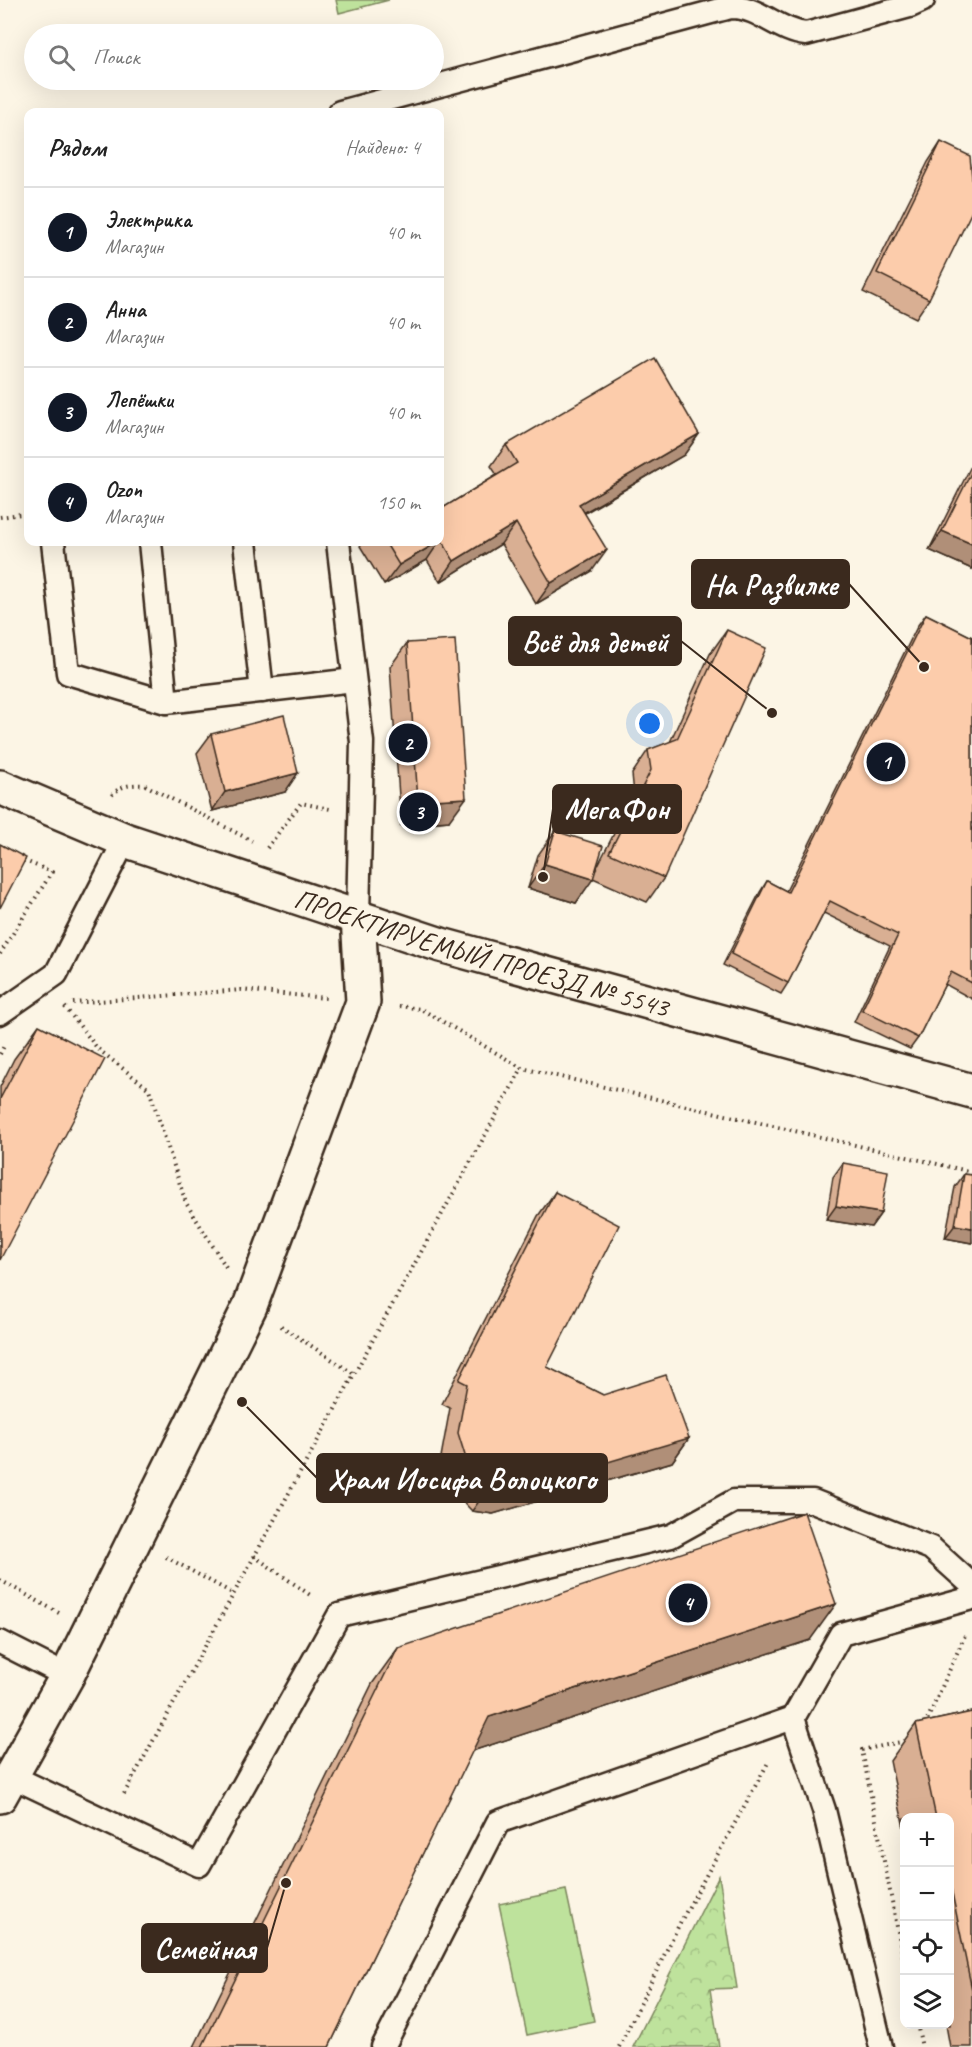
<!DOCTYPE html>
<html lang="ru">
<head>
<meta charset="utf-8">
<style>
	:root { --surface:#fff; --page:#f6f6f6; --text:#222; --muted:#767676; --line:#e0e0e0; --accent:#111827 }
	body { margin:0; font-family:Caveat,sans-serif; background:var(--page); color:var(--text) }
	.controls { position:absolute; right:18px; bottom:18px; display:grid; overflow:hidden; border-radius:12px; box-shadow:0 6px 24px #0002 }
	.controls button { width:54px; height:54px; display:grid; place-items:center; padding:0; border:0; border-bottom:2px solid var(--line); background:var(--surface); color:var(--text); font:30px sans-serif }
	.you { position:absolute; left:650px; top:724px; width:21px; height:21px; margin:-15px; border:4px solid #fff; border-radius:50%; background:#1a73e8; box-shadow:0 0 0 9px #1a73e833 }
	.badge { display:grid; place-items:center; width:39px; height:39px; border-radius:50%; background:var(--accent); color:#fff; font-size:20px; font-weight:700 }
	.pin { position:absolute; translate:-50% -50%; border:3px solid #fff; box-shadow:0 2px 6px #0006 }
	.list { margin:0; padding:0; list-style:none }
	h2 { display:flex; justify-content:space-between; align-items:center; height:78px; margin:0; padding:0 24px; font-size:26px }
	h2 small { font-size:20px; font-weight:400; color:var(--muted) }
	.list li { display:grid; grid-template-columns:39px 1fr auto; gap:18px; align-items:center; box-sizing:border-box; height:90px; padding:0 24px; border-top:2px solid var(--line) }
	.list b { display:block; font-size:22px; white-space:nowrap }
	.list p { margin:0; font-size:20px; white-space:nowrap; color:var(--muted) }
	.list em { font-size:20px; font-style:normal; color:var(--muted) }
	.icon { flex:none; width:33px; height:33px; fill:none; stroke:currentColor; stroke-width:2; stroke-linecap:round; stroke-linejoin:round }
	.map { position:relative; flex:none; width:972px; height:2047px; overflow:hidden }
	.search { position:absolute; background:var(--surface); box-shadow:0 6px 24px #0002; left:24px; top:24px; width:420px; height:66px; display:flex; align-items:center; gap:15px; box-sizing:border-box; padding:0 21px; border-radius:33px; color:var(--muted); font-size:22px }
	.panel { position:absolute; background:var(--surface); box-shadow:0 6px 24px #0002; left:24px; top:108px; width:420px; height:438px; border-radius:12px }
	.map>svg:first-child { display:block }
	.park { fill:url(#park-crowns); stroke:#7c865d; stroke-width:1.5 }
	.garden { fill:#bee29c; stroke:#7c865d; stroke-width:1.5 }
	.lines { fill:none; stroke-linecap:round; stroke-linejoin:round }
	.lane-casing { stroke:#3b2a1e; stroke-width:27 }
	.street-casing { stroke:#3b2a1e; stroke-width:38 }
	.path { stroke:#3b2a1e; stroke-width:4; stroke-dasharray:1.5 4.5; stroke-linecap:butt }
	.lane { stroke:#fcf5e5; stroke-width:22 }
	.street { stroke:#fcf5e5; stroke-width:33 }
	.wall { fill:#d9af93; stroke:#3b2a1e; stroke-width:1.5 }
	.shaded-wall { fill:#b08f78; stroke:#3b2a1e; stroke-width:1.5 }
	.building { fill:#fcccab; stroke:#3b2a1e; stroke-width:1.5 }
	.labels { text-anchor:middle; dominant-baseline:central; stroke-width:4.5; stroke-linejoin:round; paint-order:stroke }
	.street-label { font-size:28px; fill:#3b2a1e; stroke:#fcf5e5 }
	.leader { fill:none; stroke:#3b2a1e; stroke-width:2 }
	.callout-dot { fill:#3b2a1e; stroke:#fcf5e5; stroke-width:2 }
	.callout { fill:#3b2a1e; stroke:#3b2a1e; stroke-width:2 }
	.callout-label { font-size:30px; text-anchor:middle; font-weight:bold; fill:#fff }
</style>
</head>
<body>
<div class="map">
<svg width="972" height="2047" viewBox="0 0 972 2047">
	<defs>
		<pattern id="park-crowns" width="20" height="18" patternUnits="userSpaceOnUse" patternTransform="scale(1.5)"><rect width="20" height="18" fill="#bee29c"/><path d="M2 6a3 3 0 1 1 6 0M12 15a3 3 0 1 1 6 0" fill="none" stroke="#a4c286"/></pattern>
	</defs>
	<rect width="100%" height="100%" fill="#fcf5e5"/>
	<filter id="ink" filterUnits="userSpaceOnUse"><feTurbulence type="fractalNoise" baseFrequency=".0167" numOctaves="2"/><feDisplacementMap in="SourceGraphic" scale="12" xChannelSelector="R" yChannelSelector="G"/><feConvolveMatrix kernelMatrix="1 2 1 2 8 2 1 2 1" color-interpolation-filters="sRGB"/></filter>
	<g filter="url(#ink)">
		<polygon class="park" points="719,1876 737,1988 710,1989 719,2047 633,2047"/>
		<g class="garden">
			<polygon points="336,0 389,0 339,13"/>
			<polygon points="566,1890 594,2021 527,2035 499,1904"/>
		</g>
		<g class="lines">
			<defs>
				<g id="lane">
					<path d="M340,112l379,-102c5,-1 10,-3 15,-3 25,1 45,24 72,27l104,-28 13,-6"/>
					<polyline points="53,542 68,673 166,702"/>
					<polyline points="150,542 166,702 354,680"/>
					<polyline points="245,542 262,691"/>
					<polyline points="338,542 362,742 358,917"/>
					<polyline points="0,1013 56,974 125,840"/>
					<polyline points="0,1642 67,1676"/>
					<polyline points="11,1776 199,1865 339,1615 671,1536 734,1501 813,1501 931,1548 972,1585"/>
					<polyline points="383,2047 498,1822 793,1718"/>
					<polyline points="881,2047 824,1810 793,1718 841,1634 972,1598"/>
				</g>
				<g id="street">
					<path id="s1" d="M0,787l125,53 316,105 531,146"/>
					<polyline points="0,1796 67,1676 250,1306 363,1002 358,917"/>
				</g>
			</defs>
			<use href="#lane" class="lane-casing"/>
			<use href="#street" class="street-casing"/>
			<g class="path">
				<polyline points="0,517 28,513"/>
				<path d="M112,795c9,-10 20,-11 33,-10l107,56"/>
				<polyline points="267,848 301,803 330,809"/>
				<polyline points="0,954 52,872 20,859"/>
				<polyline points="73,1003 241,990 326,998"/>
				<polyline points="399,1006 421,1009 522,1068 972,1172"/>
				<polyline points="65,1007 98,1049 149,1089 186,1203 226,1267"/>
				<polyline points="0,1054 5,1044"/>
				<polyline points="281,1326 354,1374"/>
				<polyline points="254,1556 313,1597"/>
				<polyline points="166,1557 234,1594"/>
				<polyline points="0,1580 59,1613"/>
				<polyline points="925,1725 966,1633"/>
				<polyline points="124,1794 522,1068"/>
				<polyline points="904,1962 862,1750 906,1741"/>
				<polyline points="917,2024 922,2047"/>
				<polyline points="619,2047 680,1923 769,1761"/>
			</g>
			<use href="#lane" class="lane"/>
			<use href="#street" class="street"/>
		</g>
		<g class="wall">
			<polygon points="941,142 929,299 916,318 863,292 928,162"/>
			<polygon points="699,434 684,455 585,513 592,571 536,604 501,544 440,582 427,560 384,585 360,546 363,542 440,542 443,508 497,475 491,466 506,445"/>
			<polygon points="972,464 972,569 929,550"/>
			<polygon points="926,614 972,637 972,999 945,984 918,1038 910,1049 854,1022 890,946 824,913 788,983 781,994 723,965 760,892 767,881 786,891 918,625"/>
			<polygon points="727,630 664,878 647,902 593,878 576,903 528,888 538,855 555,831 595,871 634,794 632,774 648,750 670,742 710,654"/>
			<polygon points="407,643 449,821 401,825 390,667"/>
			<polygon points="211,734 285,792 212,811 197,753"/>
			<polygon points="39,1025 0,1260 0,1087 14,1059"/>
			<polygon points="843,1163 881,1213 871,1227 826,1220 833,1177"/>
			<polygon points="964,1174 972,1243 945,1238 955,1187"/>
			<polygon points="555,1192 547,1367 689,1438 672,1462 493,1514 472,1511 451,1489 441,1457 450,1408 442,1404 538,1216"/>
			<polygon points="810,1640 472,1751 329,2047 194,2047 372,1684 398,1648"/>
			<polygon points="972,1712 972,2047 950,2047 946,2025 950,2025 950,1818 904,1818 904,1828 890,1761 916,1724"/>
		</g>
		<g class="shaded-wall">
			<polygon points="699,434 684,455 564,524 579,504"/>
			<polygon points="516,523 501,544 440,582 454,561"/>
			<polygon points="942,531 972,544 972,569 929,550"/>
			<polygon points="441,539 427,560 384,585 399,565 438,542 440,542"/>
			<polygon points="607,550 592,571 536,604 551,583"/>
			<polygon points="298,773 285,792 212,811 225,792"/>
			<polygon points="466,798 449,821 401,825 418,801"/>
			<polygon points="545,864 593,879 576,903 528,888"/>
			<polygon points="836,1206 881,1213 871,1227 826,1220"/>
			<polygon points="955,1225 972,1228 972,1243 945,1238"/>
			<polygon points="689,1438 672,1462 493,1514 472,1511 489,1487"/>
			<polygon points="836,1604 810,1640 463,1754 489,1717"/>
		</g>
		<g class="building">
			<polygon points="941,142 970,156 972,178 972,211 929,299 877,273"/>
			<polygon points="655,358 699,434 579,504 607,550 551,583 516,523 454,561 441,539 440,540 440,502 443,508 517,463 506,445"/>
			<polygon points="972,471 972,544 942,531"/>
			<polygon points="385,542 438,542 399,565"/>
			<polygon points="926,614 972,637 972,983 951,972 918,1038 862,1010 898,935 830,901 788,983 731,954 767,881 788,892"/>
			<polygon points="727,630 766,648 664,878 609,853 651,770 648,750 677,739"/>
			<polygon points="455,640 466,798 418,801 407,643"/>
			<polygon points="284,715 298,773 225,792 211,734"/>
			<polygon points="555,831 603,846 593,879 545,864"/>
			<polygon points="0,844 26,858 0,908"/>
			<polygon points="39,1025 105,1059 0,1260 0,1099"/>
			<polygon points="843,1163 888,1171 881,1213 836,1206"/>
			<polygon points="964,1174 972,1175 972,1228 955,1225"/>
			<polygon points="555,1192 619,1225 547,1367 603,1395 666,1375 689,1438 510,1491 489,1487 468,1465 458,1433 467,1384 459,1380"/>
			<polygon points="804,1512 836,1604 489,1717 329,2047 202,2047 398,1648"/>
			<polygon points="972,1712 972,1990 950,1883 950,1818 936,1818 916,1724"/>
		</g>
	</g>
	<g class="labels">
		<g class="street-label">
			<text stroke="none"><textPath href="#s1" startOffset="510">ПРОЕКТИРУЕМЫЙ ПРОЕЗД № 5543</textPath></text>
		</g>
	</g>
	<path class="leader" d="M924 667L849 584M772 713L681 641M543 877L553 809M242 1402L317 1478M286 1883L267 1948"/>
	<g class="callout-dot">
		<circle cx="924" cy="667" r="6"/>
		<circle cx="772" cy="713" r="6"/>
		<circle cx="543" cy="877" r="6"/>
		<circle cx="242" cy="1402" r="6"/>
		<circle cx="286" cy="1883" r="6"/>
	</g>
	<g class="callout">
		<rect x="692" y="560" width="157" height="48" rx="6"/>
		<rect x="509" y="617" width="172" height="48" rx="6"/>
		<rect x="553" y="785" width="128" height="48" rx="6"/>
		<rect x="317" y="1454" width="290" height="48" rx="6"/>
		<rect x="142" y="1924" width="125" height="48" rx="6"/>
	</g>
	<g class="callout-label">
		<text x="771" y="595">На Развилке</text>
		<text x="595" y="652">Всё для детей</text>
		<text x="617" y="819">МегаФон</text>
		<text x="462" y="1489">Храм Иосифа Волоцкого</text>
		<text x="205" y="1959">Семейная</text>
	</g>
</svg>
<div class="controls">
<button>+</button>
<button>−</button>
<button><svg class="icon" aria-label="locate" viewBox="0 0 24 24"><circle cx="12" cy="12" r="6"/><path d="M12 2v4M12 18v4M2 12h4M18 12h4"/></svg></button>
<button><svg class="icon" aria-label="layers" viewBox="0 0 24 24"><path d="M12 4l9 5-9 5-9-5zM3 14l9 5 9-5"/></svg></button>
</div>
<div class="you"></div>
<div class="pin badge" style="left:886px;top:762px">1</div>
<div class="pin badge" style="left:408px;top:743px">2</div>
<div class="pin badge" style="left:419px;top:812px">3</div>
<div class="pin badge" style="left:688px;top:1603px">4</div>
<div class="search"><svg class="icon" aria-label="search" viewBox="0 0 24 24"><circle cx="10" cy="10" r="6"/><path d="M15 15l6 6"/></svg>Поиск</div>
<section class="panel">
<h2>Рядом<small>Найдено: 4</small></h2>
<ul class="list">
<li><span class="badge">1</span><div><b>Электрика</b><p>Магазин</p></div><em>40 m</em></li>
<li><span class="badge">2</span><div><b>Анна</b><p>Магазин</p></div><em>40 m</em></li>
<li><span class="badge">3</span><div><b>Лепёшки</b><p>Магазин</p></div><em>40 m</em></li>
<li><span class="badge">4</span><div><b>Ozon</b><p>Магазин</p></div><em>150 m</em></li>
</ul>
</section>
</div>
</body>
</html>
